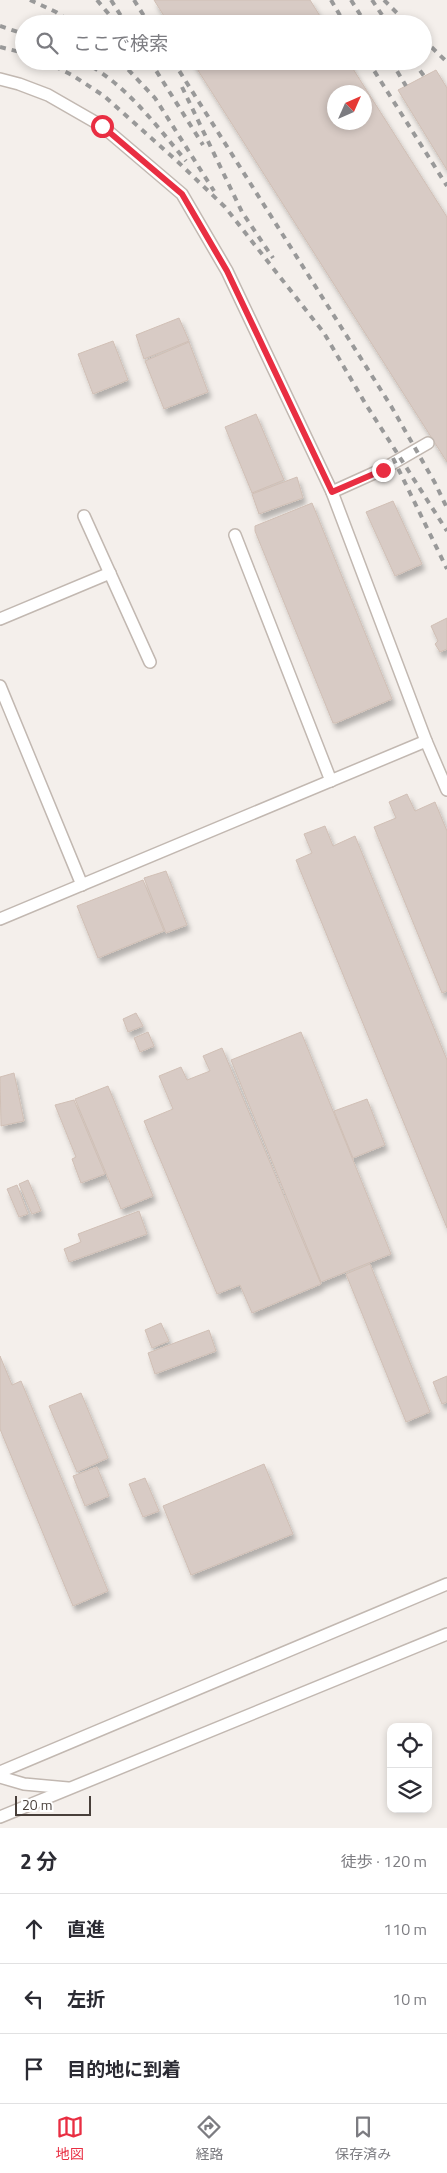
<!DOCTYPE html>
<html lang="ja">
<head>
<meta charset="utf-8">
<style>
	:root { --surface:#fff; --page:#f2f2f3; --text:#2b2b33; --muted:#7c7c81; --line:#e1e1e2; --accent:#e92e42 }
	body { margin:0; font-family:"Titillium Web","Noto Sans JP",sans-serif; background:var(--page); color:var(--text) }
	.controls { position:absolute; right:15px; bottom:15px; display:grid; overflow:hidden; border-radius:10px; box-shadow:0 2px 8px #0003 }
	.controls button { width:45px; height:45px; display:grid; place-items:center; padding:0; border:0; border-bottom:1px solid var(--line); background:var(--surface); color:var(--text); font:25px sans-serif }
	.compass { position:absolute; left:327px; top:85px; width:45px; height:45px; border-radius:50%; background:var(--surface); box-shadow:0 2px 8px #0003; rotate:45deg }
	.scale { position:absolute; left:15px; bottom:12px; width:76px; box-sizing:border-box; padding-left:5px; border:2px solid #483f3a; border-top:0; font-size:14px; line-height:18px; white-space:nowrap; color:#483f3a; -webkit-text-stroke:4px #fff; paint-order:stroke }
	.stop { position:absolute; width:15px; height:15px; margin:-11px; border:4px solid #e92e42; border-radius:50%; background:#fff }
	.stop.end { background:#e92e42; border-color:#fff; box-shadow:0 1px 5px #0008 }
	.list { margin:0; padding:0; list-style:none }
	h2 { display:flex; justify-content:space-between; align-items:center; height:65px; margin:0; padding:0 20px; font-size:21px }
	h2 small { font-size:16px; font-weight:400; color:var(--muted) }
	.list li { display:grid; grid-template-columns:32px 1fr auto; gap:15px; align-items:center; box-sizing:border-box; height:70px; padding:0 20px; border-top:1px solid var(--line) }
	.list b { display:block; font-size:19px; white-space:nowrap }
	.list em { font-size:16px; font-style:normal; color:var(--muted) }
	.icon { flex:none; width:28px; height:28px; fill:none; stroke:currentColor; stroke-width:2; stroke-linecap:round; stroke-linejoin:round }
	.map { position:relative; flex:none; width:447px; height:1828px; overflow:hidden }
	.search { position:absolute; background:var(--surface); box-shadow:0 2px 8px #0003; left:15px; right:15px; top:15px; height:55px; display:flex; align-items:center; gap:12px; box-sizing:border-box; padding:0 18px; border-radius:28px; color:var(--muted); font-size:19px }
	.sheet { height:275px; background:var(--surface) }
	nav { display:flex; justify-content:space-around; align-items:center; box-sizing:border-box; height:70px; border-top:1px solid var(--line); background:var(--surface); font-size:14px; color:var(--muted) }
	nav a { display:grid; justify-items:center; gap:2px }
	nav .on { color:var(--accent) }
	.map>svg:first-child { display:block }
	.building { fill:#d8cbc5; stroke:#d0bfb5; fill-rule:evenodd; filter:url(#shadow) }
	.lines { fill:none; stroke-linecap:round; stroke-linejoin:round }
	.lane-casing { stroke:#c2b8b1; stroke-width:14 }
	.lane { stroke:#fff; stroke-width:11 }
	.rail { stroke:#999; stroke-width:4; stroke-dasharray:6 6; stroke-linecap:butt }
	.route { stroke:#e92e42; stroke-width:6 }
</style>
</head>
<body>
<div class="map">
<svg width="447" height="1828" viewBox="0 0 447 1828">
	<defs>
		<filter id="shadow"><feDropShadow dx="3" dy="5.5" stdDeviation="2.5" flood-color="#0004"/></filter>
	</defs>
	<rect width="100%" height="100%" fill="#f4efeb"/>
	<g class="building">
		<polygon points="154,0 310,0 325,24 169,24"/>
		<path d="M192,61h156l99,156v245zM334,92h30v30h-30z"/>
		<polygon points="436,70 447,88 447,170 398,90"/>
		<polygon points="179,318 189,341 144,359 136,335"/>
		<polygon points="113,341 128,380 93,394 78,354"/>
		<polygon points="189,342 208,392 164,409 145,361"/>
		<polygon points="256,414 284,480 252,493 225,427"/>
		<polygon points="297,477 303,498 259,514 252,494"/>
		<polygon points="393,501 422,564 395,576 366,512"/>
		<polygon points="312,503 392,699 336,723 333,723 255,531 255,526"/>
		<polygon points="447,618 447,649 440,652 435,644 438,641 431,626"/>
		<polygon points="407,794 415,811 435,802 447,831 447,991 442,993 374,827 396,818 389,802"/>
		<polygon points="325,826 333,846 355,836 447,1060 447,1228 296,860 312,853 304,834"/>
		<polygon points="166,871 187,925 166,933 144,878"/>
		<polygon points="143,880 164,931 98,958 77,906"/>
		<polygon points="136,1013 143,1026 128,1032 123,1019"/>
		<polygon points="148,1032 154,1046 140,1052 134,1038"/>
		<polygon points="301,1032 391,1254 321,1282 231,1060"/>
		<polygon points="222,1048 321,1284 252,1313 240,1285 217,1294 144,1121 173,1109 159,1076 181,1067 187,1080 210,1071 203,1056"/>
		<polygon points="14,1073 24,1121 1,1126 0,1077"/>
		<polygon points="108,1086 153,1196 121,1209 75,1099"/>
		<polygon points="367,1099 385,1145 353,1158 334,1111"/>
		<polygon points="74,1100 105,1174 81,1183 72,1159 76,1157 55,1105"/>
		<polygon points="28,1180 41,1211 32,1214 19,1184"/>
		<polygon points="17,1185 28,1214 19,1217 7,1189"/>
		<polygon points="139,1211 147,1234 69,1262 64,1249 81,1242 78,1234"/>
		<polygon points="370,1264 430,1412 406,1422 346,1274"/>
		<polygon points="161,1323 169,1341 152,1348 145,1330"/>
		<polygon points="209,1330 216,1351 155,1374 148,1353"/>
		<polygon points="0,1356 12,1385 21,1381 108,1591 73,1606 0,1429"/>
		<polygon points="447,1376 447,1402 442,1404 433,1382"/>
		<polygon points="81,1393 108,1458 77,1472 49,1406"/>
		<polygon points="264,1464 293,1534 191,1575 163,1506"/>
		<polygon points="97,1467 109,1496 85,1506 73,1476"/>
		<polygon points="145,1478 159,1511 143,1517 129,1484"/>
	</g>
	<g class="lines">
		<defs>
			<g id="lane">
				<polyline points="0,79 19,84 48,95 102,126 182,194 227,271 332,492 426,741 447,790"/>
				<polyline points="332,492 383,469 428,443"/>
				<polyline points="84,516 150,662"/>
				<polyline points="235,535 331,781"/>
				<polyline points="0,619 110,573"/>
				<polyline points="0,686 82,885"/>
				<polyline points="0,919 426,741"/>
				<polyline points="0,1772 447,1584"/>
				<polyline points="0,1777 24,1784 68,1788"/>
				<polyline points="0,1817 447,1634"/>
			</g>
		</defs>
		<use href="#lane" class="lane-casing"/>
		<use href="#lane" class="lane"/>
		<g class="rail">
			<polyline points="30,0 56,12 73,24"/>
			<polyline points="97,0 117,24"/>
			<polyline points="111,0 126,24"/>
			<polyline points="134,0 149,24"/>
			<polyline points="331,0 345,24"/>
			<polyline points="351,0 366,24"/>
			<polyline points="372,0 388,24"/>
			<polyline points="384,0 408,24"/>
			<polyline points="0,26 24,34"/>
			<polyline points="423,39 447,62"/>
			<polyline points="0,47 24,53"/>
			<polyline points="44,61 72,75 104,96 177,161 225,207 324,333 365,403 447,531"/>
			<path d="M82,61c44,23 73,63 104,100"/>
			<polyline points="120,61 155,98 214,191"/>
			<polyline points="150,61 203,145"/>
			<polyline points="173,61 391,406 435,483 447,508"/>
			<polyline points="368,61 447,186"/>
			<polyline points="391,61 406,86"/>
			<polyline points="413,61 424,76"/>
			<polyline points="182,87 242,212 273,258"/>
			<polyline points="393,458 447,569"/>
		</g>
	</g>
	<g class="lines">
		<polyline class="route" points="102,126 182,194 227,271 332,492 383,470"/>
	</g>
</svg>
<div class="controls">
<button><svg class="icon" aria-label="locate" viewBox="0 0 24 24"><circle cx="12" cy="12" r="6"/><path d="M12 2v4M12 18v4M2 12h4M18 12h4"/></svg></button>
<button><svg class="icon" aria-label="layers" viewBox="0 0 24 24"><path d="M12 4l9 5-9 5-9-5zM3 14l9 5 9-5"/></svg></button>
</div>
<svg class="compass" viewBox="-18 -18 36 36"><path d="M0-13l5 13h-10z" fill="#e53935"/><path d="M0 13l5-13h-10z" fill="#7c7c81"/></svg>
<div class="scale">20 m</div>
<div class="stop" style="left:102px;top:126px"></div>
<div class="stop end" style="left:383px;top:470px"></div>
<div class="search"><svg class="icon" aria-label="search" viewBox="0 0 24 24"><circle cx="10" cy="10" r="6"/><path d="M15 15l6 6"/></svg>ここで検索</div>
</div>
<section class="sheet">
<h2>2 分<small>徒歩 · 120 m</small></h2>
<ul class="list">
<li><svg class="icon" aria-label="ahead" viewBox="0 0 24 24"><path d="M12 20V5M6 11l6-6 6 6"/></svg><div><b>直進</b></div><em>110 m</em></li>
<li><svg class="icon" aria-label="left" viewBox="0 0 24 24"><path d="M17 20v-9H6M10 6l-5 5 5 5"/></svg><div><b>左折</b></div><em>10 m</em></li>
<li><svg class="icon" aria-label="arrive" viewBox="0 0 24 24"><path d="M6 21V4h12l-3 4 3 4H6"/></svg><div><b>目的地に到着</b></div></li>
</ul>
</section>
<nav>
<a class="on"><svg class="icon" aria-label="map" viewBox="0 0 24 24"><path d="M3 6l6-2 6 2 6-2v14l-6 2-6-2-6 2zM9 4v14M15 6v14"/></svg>地図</a>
<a><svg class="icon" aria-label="directions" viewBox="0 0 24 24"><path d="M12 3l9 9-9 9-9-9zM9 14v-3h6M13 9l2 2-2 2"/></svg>経路</a>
<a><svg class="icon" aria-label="saved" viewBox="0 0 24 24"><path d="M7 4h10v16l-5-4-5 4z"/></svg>保存済み</a>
</nav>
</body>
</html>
